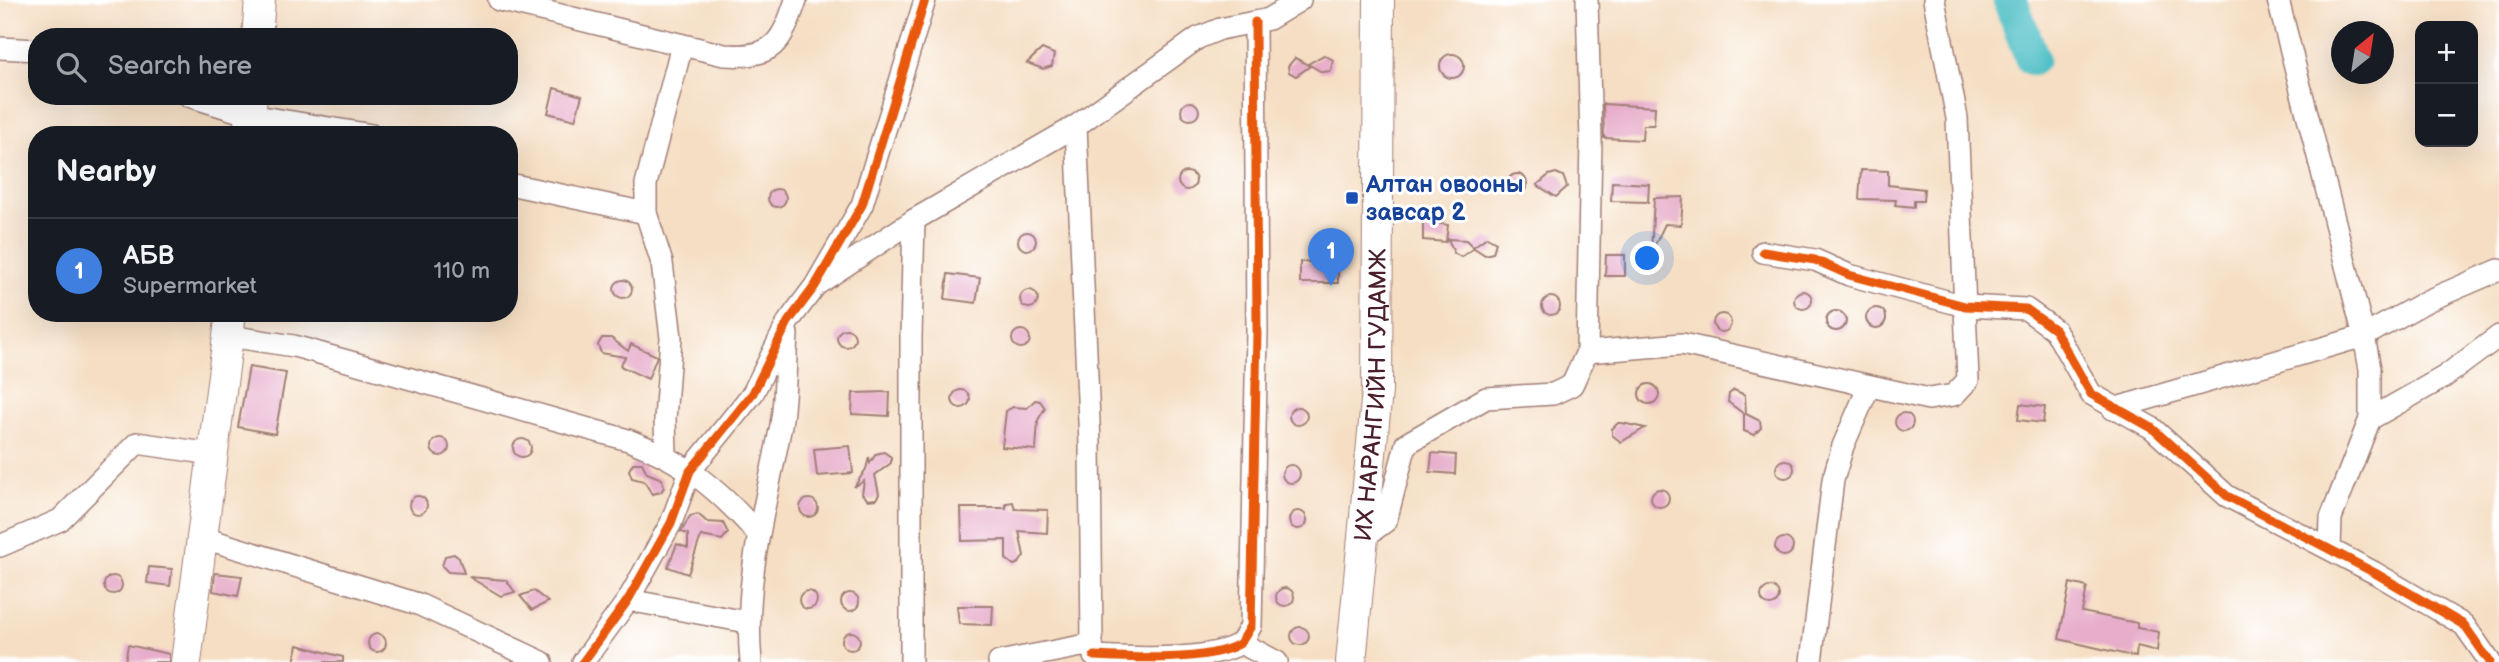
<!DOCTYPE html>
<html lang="en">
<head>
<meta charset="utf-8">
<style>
	:root { --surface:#171b24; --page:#20242c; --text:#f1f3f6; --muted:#9ea1a6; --line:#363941; --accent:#1f6fb2 }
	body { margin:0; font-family:"Balsamiq Sans",sans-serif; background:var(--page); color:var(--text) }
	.controls { position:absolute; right:21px; top:21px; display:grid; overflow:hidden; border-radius:14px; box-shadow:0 7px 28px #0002 }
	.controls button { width:63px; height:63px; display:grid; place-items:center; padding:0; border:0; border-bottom:2px solid var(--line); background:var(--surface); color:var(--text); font:35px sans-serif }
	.compass { position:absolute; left:2331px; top:21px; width:63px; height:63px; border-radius:50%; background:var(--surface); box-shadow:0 7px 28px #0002; rotate:30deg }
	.you { position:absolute; left:1648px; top:259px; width:24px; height:24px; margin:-18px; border:5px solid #fff; border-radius:50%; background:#1a73e8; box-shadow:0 0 0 10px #1a73e833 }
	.badge { display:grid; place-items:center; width:46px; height:46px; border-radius:50%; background:var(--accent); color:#fff; font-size:23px; font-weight:700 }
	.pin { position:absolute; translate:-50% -58px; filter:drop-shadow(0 2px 4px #0008) }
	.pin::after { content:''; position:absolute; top:37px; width:24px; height:21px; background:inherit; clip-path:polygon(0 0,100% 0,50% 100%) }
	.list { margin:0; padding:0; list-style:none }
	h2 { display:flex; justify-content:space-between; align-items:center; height:91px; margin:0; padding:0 28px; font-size:30px }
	h2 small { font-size:23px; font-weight:400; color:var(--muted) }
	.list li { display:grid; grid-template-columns:46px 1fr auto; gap:21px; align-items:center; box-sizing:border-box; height:105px; padding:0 28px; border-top:2px solid var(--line) }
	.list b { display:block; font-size:26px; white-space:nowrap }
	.list p { margin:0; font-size:23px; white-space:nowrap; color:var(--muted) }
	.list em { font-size:23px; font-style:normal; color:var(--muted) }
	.icon { flex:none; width:38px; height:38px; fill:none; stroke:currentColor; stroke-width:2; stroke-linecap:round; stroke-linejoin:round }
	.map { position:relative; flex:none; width:2499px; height:662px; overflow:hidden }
	.search { position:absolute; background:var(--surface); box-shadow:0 7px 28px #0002; left:28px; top:28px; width:490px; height:77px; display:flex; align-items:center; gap:18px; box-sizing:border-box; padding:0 24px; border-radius:28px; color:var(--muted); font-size:26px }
	.panel { position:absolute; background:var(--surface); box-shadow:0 7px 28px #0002; left:28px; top:126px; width:490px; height:196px; border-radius:28px }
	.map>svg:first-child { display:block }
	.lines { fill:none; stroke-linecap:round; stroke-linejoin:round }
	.river { stroke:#53c1c8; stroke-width:35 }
	.building { fill:#e7adcb }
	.street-casing { stroke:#a07e77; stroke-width:24 }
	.secondary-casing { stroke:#a07e77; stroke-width:32 }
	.street { stroke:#fff; stroke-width:21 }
	.secondary { stroke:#fff; stroke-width:30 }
	.cycleway-casing { stroke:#fff; stroke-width:13 }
	.cycleway { stroke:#e8590c; stroke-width:9 }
	.transit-dot { fill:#1a4fb4; stroke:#fff; stroke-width:2.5 }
	.labels { text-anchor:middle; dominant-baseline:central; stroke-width:6; stroke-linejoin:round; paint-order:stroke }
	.transit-label { font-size:24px; font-weight:bold; fill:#164399; stroke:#fff; text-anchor:start }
	.street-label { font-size:24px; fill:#4a1f2b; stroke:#fff }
</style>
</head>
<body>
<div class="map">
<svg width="2499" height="662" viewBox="0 0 2499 662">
	<rect width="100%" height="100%" fill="#fff"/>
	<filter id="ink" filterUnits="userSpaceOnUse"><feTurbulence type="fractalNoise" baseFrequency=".0143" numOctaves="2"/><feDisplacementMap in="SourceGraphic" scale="14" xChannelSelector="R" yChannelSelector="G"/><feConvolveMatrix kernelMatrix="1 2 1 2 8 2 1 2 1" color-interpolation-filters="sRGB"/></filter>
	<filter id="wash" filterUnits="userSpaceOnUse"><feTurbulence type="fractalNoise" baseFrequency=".00686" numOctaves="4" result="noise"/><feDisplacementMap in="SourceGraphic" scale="28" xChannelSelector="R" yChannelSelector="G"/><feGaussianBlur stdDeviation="1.57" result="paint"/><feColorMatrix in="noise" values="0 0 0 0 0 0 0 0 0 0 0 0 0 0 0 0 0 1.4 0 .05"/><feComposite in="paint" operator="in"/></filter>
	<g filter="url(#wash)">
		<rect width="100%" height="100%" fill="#f5dec3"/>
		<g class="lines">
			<polyline class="river" points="2010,0 2032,58"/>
		</g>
		<g id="blocks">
			<g class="building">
				<polygon points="1042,49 1054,54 1052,66 1043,69 1027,63"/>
				<circle cx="1452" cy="66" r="12"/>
				<polygon points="1324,55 1333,60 1331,71 1322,72 1308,64"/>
				<polygon points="1295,58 1310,66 1296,76 1289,72 1288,66"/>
				<polygon points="554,88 582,96 575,120 548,113"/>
				<circle cx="1190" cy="111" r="9"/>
				<polygon points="1603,104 1655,107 1654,125 1643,125 1642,140 1604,138"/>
				<polygon points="1861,170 1888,171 1888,185 1924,189 1923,201 1914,201 1914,207 1895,205 1896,200 1859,199"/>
				<circle cx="1187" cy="181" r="9"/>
				<polygon points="1556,173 1563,176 1567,187 1556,197 1537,185 1549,175"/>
				<circle cx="1517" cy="184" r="10"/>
				<polygon points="1612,182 1649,184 1648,202 1611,201"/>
				<circle cx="777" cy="198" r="9"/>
				<polygon points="1683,197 1681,225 1665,224 1651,253 1654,198"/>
				<polygon points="1423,221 1448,225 1446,242 1423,240"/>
				<circle cx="1027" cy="241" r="9"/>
				<polygon points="1487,237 1496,242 1493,253 1485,255 1474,248 1461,257 1454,253 1448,239 1466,240 1473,247"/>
				<polygon points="1606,255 1625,255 1625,276 1605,276"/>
				<rect x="1300" y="262" width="38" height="21"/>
				<polygon points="948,274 980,278 976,303 945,299"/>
				<circle cx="623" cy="289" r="9"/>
				<circle cx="1029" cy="299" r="9"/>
				<circle cx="1803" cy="300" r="9"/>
				<circle cx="1551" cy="306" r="9"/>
				<circle cx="1876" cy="318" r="10"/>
				<circle cx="1836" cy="321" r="10"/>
				<circle cx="1722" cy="323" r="9"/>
				<circle cx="846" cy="338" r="9"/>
				<circle cx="1021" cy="339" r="9"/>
				<polygon points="602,338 611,338 628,351 631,344 657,356 648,379 620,366 625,357 601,353 598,345"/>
				<polygon points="249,367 286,373 275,434 238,427"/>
				<circle cx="1649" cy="394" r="10"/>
				<polygon points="1734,390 1745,395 1746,414 1760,421 1761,428 1754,435 1744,431 1744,414 1728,402 1729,394"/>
				<circle cx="961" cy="399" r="9"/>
				<polygon points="890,392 889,416 852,414 853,393"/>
				<polygon points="1035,400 1040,401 1045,408 1038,420 1036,450 1002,447 1006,411 1013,407 1027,408"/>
				<polygon points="2020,404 2045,407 2043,423 2018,420"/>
				<circle cx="1298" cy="416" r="9"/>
				<circle cx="1904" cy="422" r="9"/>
				<polygon points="1618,423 1622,423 1645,428 1621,442 1612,435 1612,429"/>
				<circle cx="440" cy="447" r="9"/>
				<circle cx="522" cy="448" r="9"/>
				<polygon points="850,446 853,473 817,476 814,449"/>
				<polygon points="884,452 891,457 891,463 875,475 879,494 876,499 868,500 862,494 864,481 854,487 866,469 869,457 870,463 876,454"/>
				<polygon points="1432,453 1456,455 1455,474 1430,472"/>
				<circle cx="1785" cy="469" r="9"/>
				<polygon points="633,463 642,463 647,473 662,479 664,487 661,492 652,494 644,481 632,478 629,470"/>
				<circle cx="1291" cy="474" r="9"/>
				<circle cx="1660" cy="498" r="9"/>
				<circle cx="418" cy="505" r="9"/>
				<circle cx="809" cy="508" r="9"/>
				<polygon points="1013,502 1015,509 1048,510 1047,533 1019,531 1024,556 1019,563 1014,565 1006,559 1006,540 962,541 961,508 1006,508 1006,503"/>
				<circle cx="1298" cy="520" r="9"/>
				<polygon points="698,514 707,522 723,523 728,533 722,540 701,536 688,574 668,567 677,544 688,548 688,534 681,532 690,516"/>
				<circle cx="1784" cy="547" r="9"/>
				<polygon points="454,554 459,558 464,573 448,572 442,566 445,556"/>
				<polygon points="149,567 172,569 170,586 147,583"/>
				<polygon points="215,573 242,576 238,596 213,591"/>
				<circle cx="113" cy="585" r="9"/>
				<polygon points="469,577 506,580 515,592 501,596"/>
				<polygon points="2070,583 2087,587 2082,612 2137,623 2137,628 2159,632 2157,651 2137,646 2136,657 2059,639"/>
				<circle cx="1770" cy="596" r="9"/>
				<circle cx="1285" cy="597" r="9"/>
				<polygon points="534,591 548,602 532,610 520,596"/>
				<circle cx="808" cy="600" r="9"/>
				<circle cx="850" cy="602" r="9"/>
				<polygon points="957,606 993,606 992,625 959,624"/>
				<circle cx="1300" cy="636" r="9"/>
				<circle cx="851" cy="641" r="9"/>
				<circle cx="377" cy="643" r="9"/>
				<polygon points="128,645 169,654 169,662 125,662"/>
				<polygon points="298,645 343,657 343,662 294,662"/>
			</g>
		</g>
	</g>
	<g filter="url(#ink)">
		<use href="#blocks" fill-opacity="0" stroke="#a07e77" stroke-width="2"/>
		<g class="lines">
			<defs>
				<g id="street">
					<path d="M499,0l225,55c49,3 57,-10 72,-55"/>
					<polyline points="2278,0 2364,336 2370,369 2370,419"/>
					<polyline points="0,48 37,50"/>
					<polyline points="189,96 250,115 372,135"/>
					<polyline points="1076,126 1090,444 1092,644"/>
					<polyline points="509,184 646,213"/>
					<polyline points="1763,252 1815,260 1849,275 1965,306 2026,309 2055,330 2091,394 2152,428 2227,496 2375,573 2464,625 2490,662"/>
					<polyline points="819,283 914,220 1076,126 1198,38 1220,29 1269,19 1300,0"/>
					<path d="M229,336l65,10 334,94c57,21 90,49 130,94"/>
					<polyline points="1587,352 1682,344 1929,399 1954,395 1968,380 1957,118 1934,0"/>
					<polyline points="2113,409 2364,336 2427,301 2499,270"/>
					<polyline points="666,454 665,419 671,338 662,263 646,213 646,184 682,45"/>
					<polyline points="201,537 418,604 542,662"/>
					<polyline points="1364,537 1386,521 1406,444 1486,398 1553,394 1572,385 1587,352 1591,140 1587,0"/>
					<polyline points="0,546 60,520 137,443 212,454"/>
					<polyline points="2330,549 2331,518 2370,419 2444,377 2499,336"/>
					<polyline points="628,600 747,622"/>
					<polyline points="1241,643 1277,662"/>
					<path d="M1094,656c36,2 115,6 145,-12 5,-4 8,-12 12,-18l6,-295 -2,-309"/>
					<polyline points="583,662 628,600 671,523 690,471 753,393 788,322 815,286 862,205 925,0"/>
					<path d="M751,662c-8,-82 15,-157 30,-237 5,-29 4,-61 6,-91"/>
					<polyline points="911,662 911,337 914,220"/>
					<polyline points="999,662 1092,644 1094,656"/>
					<polyline points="1811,662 1833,480 1843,446 1869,386"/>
				</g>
				<g id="secondary">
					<polyline points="257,37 260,0"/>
					<polyline points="248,135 252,96"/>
					<polyline points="186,662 231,313"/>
					<path id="s1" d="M1351,662l26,-271 2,-391"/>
				</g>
			</defs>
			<use href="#street" class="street-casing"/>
			<use href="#secondary" class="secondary-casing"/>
			<use href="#street" class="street"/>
			<use href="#secondary" class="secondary"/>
			<defs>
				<g id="cycleway">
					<polyline points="1763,252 1815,260 1849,275 1965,306 2026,309 2055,330 2091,394 2152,428 2227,496 2375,573 2464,625 2490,662"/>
					<path d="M1094,656c36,2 115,6 145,-12 5,-4 8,-12 12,-18l6,-295 -2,-309"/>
					<polyline points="583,662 628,600 671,523 690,471 753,393 788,322 815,286 862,205 925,0"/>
				</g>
			</defs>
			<use href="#cycleway" class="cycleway-casing"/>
			<use href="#cycleway" class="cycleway"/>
		</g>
	</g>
	<rect class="transit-dot" x="1345" y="191" width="14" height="14" rx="3.5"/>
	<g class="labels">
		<g class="transit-label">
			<text x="1366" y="184">Алтан овооны<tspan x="1366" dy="28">завсар 2</tspan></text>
		</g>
		<g class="street-label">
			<text stroke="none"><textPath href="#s1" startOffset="268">ИХ НАРАНГИЙН ГУДАМЖ</textPath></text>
		</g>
	</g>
</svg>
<div class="controls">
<button>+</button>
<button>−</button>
</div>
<svg class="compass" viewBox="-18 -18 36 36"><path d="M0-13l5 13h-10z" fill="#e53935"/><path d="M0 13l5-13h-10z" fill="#9ea1a6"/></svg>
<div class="you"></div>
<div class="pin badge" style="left:1331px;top:286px;background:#3f7fe0">1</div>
<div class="search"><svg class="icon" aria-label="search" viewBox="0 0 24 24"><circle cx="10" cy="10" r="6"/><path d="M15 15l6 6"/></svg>Search here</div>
<section class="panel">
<h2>Nearby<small></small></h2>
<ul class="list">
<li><span class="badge" style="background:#3f7fe0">1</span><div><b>АБВ</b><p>Supermarket</p></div><em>110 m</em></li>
</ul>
</section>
</div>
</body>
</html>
